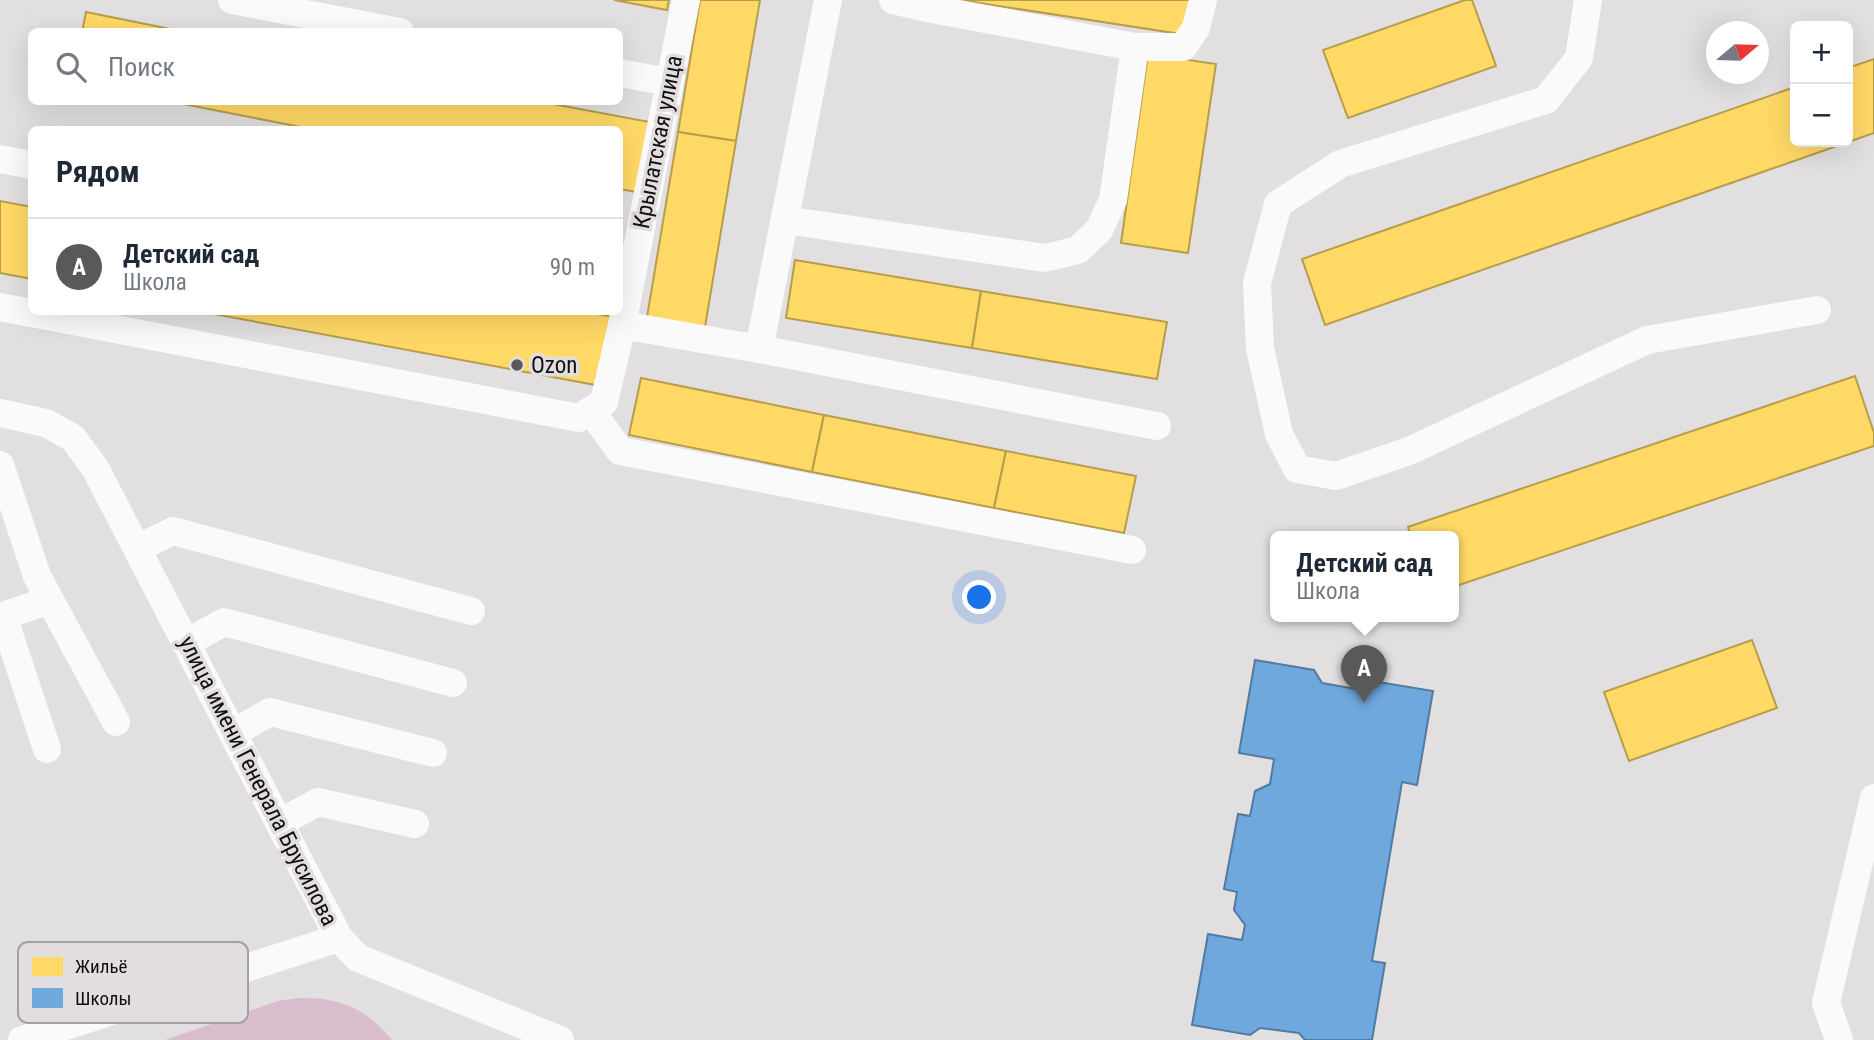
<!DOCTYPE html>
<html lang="ru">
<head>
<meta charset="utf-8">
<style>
	:root { --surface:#fff; --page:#f2f2f3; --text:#1f2937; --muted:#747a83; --line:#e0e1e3; --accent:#5a5859 }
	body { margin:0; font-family:"Roboto Condensed",sans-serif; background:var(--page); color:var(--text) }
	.controls { position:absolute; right:21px; top:21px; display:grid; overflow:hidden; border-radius:10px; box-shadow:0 7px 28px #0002 }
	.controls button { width:63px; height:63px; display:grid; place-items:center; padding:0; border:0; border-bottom:2px solid var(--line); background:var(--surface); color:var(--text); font:35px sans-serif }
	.compass { position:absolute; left:1706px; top:21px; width:63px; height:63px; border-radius:50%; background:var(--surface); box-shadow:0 7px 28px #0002; rotate:71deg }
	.you { position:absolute; left:980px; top:598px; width:24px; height:24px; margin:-18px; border:5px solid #fff; border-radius:50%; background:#1a73e8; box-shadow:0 0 0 10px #1a73e833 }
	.badge { display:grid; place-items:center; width:46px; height:46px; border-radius:50%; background:var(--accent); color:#fff; font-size:23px; font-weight:700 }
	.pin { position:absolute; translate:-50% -58px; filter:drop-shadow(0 2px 4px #0008) }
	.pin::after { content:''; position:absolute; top:37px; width:24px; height:21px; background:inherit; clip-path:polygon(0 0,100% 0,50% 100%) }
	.popup { position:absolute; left:1270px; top:531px; width:189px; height:91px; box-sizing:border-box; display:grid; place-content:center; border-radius:10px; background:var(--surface); filter:drop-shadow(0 2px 5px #0005); font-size:23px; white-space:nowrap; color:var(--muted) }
	.popup b { font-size:26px; color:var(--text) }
	.popup::after { content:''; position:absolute; left:50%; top:100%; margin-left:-14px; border:14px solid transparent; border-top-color:var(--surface) }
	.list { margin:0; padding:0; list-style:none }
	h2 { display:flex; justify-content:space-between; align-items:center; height:91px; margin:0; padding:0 28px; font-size:30px }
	h2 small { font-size:23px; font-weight:400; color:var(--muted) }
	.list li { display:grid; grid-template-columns:46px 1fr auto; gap:21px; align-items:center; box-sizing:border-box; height:98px; padding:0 28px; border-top:2px solid var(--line) }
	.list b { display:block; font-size:26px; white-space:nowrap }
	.list p { margin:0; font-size:23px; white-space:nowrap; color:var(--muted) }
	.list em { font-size:23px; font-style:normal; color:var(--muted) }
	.icon { flex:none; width:38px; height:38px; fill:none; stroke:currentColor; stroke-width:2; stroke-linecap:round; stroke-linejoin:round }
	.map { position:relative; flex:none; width:1874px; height:1040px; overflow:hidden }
	.search { position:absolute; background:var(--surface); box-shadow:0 7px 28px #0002; left:28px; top:28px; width:595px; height:77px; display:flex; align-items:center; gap:18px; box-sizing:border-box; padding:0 24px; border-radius:10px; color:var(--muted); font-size:26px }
	.panel { position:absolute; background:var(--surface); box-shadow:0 7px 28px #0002; left:28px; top:126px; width:595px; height:189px; border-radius:10px }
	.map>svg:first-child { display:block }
	.green { fill:#dabdcc }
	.homes { fill:#ffd966; stroke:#b89d4c; stroke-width:2 }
	.schools { fill:#6fa8dc; stroke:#537a9f; stroke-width:2 }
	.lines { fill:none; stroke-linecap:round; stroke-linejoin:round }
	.minor { stroke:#fafafa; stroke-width:28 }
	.poi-dot { fill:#5a5859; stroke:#e2dee0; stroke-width:2.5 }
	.labels { text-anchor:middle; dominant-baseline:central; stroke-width:7; stroke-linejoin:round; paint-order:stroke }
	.street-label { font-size:23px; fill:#111010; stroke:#e2dee0 }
	.poi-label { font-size:23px; fill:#111010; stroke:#e2dee0; text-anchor:start }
	.key { fill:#e2dee0; stroke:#a3a0a2; stroke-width:2 }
	.key-label { font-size:19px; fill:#111010 }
</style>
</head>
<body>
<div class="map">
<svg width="1874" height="1040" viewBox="0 0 1874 1040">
	<rect width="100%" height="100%" fill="#e1dfe0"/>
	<path class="green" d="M298,998c41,-1 68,10 94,42h-227l113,-39z"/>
	<g class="homes">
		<polygon points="614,0 669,0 667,10"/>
		<polygon points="700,0 760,0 736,141 678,132"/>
		<polygon points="960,0 1192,0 1187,35"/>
		<polygon points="1465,0 1472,0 1496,66 1348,118 1323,50"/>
		<polygon points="86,12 185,32 82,32"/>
		<polygon points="1148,54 1216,64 1188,253 1121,243"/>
		<polygon points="1874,59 1874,133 1325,325 1302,259 1795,87 1795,142 1848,142 1848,68"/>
		<polygon points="173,102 542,102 655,123 642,193 620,189 620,130 316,130"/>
		<polygon points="678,132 736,141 705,327 647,317"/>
		<polygon points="0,201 32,207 32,279 0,273"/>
		<polygon points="795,260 981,291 972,348 786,318"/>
		<polygon points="981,291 1167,322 1157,379 972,348"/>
		<polygon points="203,312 586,312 614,317 601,386"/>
		<polygon points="1855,376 1874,433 1874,446 1453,587 1453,537 1411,537 1408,527"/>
		<polygon points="641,378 824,415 812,472 629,435"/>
		<polygon points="824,415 1006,451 994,508 812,472"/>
		<polygon points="1006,451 1136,476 1124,533 994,508"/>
		<polygon points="1752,640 1777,708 1629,761 1604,692"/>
	</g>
	<polygon class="schools" points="1255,660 1314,670 1322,683 1362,690 1373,681 1433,691 1417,785 1402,782 1372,961 1385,963 1372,1040 1305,1040 1299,1033 1260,1028 1250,1035 1192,1025 1208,934 1242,940 1245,925 1234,910 1237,892 1224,889 1238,814 1250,816 1255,791 1270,784 1274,759 1239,753"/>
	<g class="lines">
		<g class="minor">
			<polyline points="232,0 400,32"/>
			<polyline points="828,0 759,349 1157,426"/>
			<polyline points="893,0 932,9 1135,47 1183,47 1196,28 1203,0"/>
			<polyline points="1588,0 1579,58 1546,100 1340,164 1278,204 1257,283 1260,348 1279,434 1297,469 1336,476 1409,451 1647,340 1817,310"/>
			<polyline points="620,73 669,82"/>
			<polyline points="0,159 32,165"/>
			<polyline points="785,220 1045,258 1078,250 1099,230 1113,200 1135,47"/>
			<polyline points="0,307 579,418 604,402 622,325 686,0"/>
			<polyline points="622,325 759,349"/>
			<polyline points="591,411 620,451 1132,550"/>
			<polyline points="0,413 46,423 73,438 95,468 339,938 22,1040"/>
			<polyline points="0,465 37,576 116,722"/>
			<polyline points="138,548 173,531 471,611"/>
			<polyline points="3,616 47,749"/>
			<polyline points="0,617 50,600"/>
			<polyline points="186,643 224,622 453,683"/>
			<polyline points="233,733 270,712 433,753"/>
			<polyline points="279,823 318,802 415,824"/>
			<polyline points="339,938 358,958 560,1040"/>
			<polyline points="1839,1040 1826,1003 1874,798"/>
		</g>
	</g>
	<circle class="poi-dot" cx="517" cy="365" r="7"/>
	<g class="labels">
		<g class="street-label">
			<text transform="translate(658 142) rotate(-79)">Крылатская улица</text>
			<text transform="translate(258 781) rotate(63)">улица имени Генерала Брусилова</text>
		</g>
		<g class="poi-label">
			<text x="531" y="365">Ozon</text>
		</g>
	</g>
	<rect x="18" y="942" width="230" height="81" rx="10" class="key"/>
	<rect x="32" y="957" width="31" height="19" fill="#ffd966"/>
	<rect x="32" y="988" width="31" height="20" fill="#6fa8dc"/>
	<g class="key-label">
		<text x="75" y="973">Жильё</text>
		<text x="75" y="1005">Школы</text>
	</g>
</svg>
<div class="controls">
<button>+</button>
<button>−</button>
</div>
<svg class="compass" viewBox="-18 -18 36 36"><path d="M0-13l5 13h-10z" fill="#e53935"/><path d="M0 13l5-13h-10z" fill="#747a83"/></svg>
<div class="you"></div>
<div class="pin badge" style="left:1364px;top:703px">A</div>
<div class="popup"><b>Детский сад</b>Школа</div>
<div class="search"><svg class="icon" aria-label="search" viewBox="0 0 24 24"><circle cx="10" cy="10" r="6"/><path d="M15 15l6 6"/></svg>Поиск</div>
<section class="panel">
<h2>Рядом<small></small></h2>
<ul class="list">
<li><span class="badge">A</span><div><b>Детский сад</b><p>Школа</p></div><em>90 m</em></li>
</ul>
</section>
</div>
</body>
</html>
